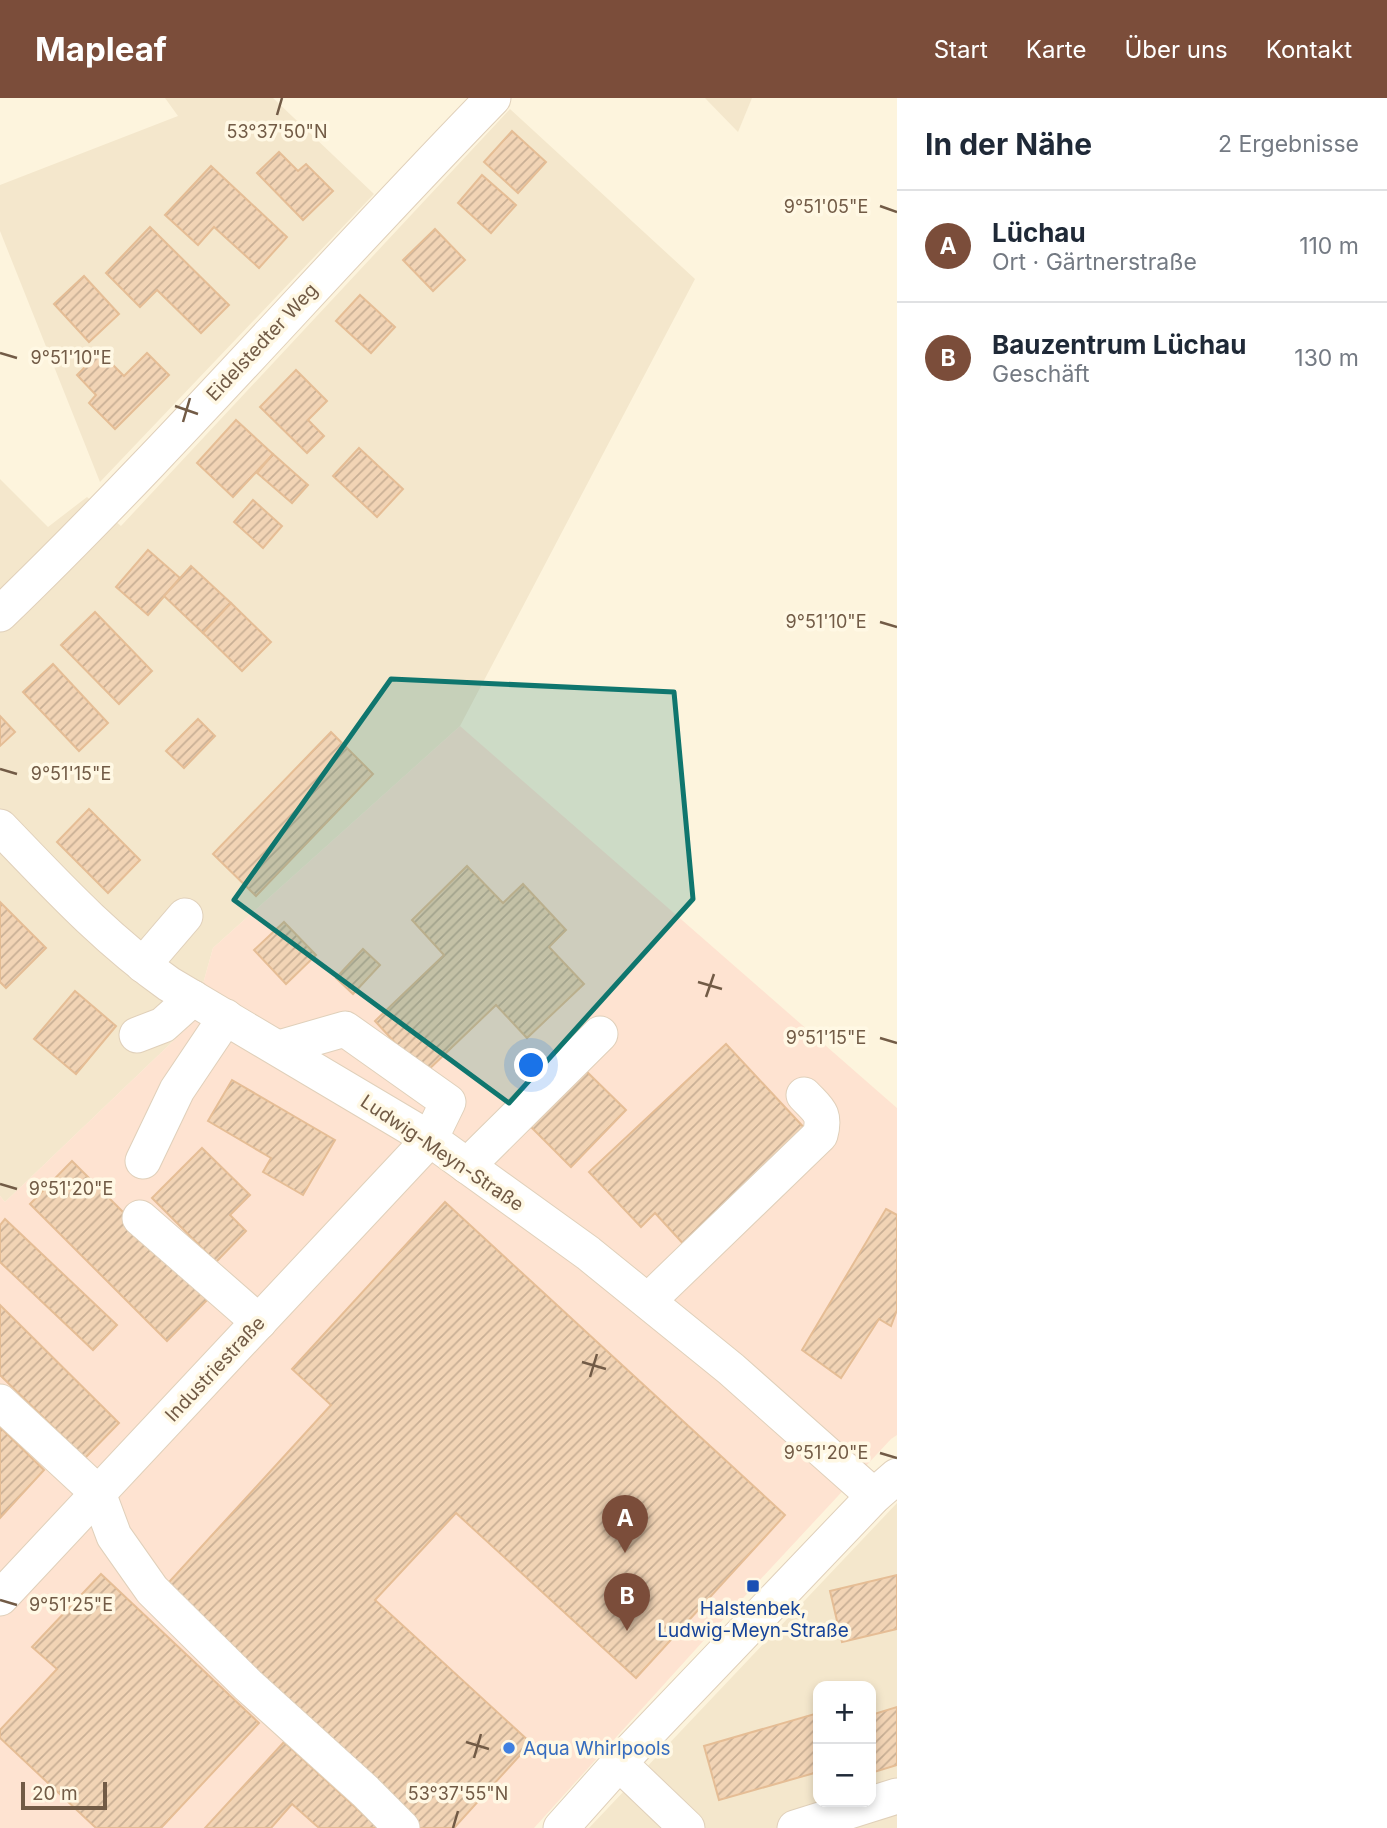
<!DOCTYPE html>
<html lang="de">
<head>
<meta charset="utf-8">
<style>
	:root { --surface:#fff; --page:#f6f6f7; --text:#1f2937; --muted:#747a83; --line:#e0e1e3; --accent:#7b4d3a }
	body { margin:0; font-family:Inter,sans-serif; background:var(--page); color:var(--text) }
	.controls { position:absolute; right:21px; bottom:21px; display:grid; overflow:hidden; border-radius:14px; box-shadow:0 4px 10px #0003 }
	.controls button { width:63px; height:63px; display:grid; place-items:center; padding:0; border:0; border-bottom:2px solid var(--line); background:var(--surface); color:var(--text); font:35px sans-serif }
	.scale { position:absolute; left:21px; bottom:18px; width:86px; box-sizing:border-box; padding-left:7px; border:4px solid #725b46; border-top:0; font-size:19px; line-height:24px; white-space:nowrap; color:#725b46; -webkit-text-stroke:5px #fff8e4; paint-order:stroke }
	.you { position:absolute; left:532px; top:968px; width:24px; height:24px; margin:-18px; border:5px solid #fff; border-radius:50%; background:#1a73e8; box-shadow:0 0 0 10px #1a73e833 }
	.badge { display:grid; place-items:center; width:46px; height:46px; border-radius:50%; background:var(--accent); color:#fff; font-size:23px; font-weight:700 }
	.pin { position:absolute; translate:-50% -58px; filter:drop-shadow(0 2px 4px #0008) }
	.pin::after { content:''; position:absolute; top:37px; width:24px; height:21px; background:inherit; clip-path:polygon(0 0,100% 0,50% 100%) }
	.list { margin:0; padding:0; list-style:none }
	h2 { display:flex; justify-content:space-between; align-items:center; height:91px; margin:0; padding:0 28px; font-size:30px }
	h2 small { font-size:23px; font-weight:400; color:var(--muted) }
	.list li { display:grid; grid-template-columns:46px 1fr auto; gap:21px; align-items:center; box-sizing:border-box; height:112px; padding:0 28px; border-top:2px solid var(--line) }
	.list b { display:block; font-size:26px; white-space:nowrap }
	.list p { margin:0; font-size:23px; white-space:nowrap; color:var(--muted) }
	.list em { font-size:23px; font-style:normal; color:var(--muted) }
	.map { position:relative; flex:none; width:897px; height:1730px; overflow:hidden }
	header { display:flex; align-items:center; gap:42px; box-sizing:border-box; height:98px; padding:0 35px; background:var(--accent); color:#fff }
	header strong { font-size:33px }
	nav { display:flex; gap:38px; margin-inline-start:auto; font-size:24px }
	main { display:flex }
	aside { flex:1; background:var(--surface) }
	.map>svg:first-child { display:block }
	.residential { fill:#f4e7cc; fill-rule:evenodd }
	.commercial { fill:#fee3d1 }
	.building { fill:url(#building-hatch); stroke:#e5bd95; stroke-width:2 }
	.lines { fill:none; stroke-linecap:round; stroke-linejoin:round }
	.minor-casing { stroke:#e0d0ba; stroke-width:37 }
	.minor { stroke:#fff; stroke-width:35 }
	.marked { fill:#0f766e; fill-opacity:0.2; stroke:#0f766e; stroke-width:5; stroke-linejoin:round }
	.ticks { fill:none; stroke:#725b46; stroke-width:2.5 }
	.transit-dot { fill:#1a4fb4; stroke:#fff8e4; stroke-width:2.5 }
	.shop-dot { fill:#3f7fe0; stroke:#fff8e4; stroke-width:2.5 }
	.labels { text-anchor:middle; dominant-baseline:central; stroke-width:7; stroke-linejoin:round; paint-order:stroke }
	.street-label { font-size:19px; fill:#725b46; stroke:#fff8e4 }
	.transit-label { font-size:19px; fill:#164399; stroke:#fff8e4 }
	.shop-label { font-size:19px; fill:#366cbe; stroke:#fff8e4; text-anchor:start }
	.ticks-label { font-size:18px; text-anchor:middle; fill:#725b46; stroke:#fff8e4; stroke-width:7; stroke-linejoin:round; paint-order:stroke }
</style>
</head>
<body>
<header>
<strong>Mapleaf</strong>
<nav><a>Start</a><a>Karte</a><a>Über uns</a><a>Kontakt</a></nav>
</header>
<main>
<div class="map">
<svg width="897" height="1730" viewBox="0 0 897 1730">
	<defs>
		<pattern id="building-hatch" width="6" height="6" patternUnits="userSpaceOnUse" patternTransform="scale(1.75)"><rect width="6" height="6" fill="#f2d4b5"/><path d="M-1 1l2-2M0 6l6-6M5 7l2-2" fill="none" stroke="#c8af95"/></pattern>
	</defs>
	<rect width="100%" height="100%" fill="#fdf4dd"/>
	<g class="residential">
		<polygon points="165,0 273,0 374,96 100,384 0,133 0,87 178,18"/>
		<polygon points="705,0 752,0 738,34"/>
		<polygon points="510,11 695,181 460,628 213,850 192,925 5,1104 0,1098 0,381 48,429 87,399 121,428"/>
		<path d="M897,1405v325h-308zM818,1588h53v116h-53z"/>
	</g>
	<polygon class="commercial" points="460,628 897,1010 897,1337 891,1341 705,1541 534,1730 0,1730 0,1098 5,1104 192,925 213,850"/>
	<g class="building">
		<polygon points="512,33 546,64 518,95 484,64"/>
		<polygon points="279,54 298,73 306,66 333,93 303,122 257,75"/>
		<polygon points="211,68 287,139 259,170 214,129 198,147 165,117"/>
		<polygon points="482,77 516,107 491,135 458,105"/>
		<polygon points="150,129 229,207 201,235 157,192 140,209 106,175"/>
		<polygon points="435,131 465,162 433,193 403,162"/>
		<polygon points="84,178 119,216 89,244 54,206"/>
		<polygon points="360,197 395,229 371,255 336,223"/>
		<polygon points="100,254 124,278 147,255 169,277 115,331 89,305 96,297 77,277"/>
		<polygon points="296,272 327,303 308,322 324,338 307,355 260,309"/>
		<polygon points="236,322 273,356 233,399 197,365"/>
		<polygon points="359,350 403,391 377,419 333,378"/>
		<polygon points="273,356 308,387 292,405 257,375"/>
		<polygon points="253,402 282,428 263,450 234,424"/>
		<polygon points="148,452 180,480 148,517 116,489"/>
		<polygon points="191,468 231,505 203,535 164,498"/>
		<polygon points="231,505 271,544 242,573 203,535"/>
		<polygon points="95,514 152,573 119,606 61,547"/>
		<polygon points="53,566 108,625 79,653 23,594"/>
		<polygon points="0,618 15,634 0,648"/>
		<polygon points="198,621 215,638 184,670 166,653"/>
		<polygon points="331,634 373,676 256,798 213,756"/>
		<polygon points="89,711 140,762 108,795 57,744"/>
		<polygon points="467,768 503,805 523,786 566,832 549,849 584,886 527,940 496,907 424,976 375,923 444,857 412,822"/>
		<polygon points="0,804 46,850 6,890 0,884"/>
		<polygon points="284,824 316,857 286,886 254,852"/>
		<polygon points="363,851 380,867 353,896 336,880"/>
		<polygon points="75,893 116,928 76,976 34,941"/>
		<polygon points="726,946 810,1036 688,1151 655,1115 641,1129 589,1074"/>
		<polygon points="582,969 626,1012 571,1069 527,1025"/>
		<polygon points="232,982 335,1042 303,1097 263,1074 271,1060 208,1023"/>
		<polygon points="202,1050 250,1097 230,1117 246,1133 216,1164 152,1100"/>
		<polygon points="72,1063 209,1200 167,1243 30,1106"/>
		<polygon points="445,1104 785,1417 636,1580 456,1415 375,1502 531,1645 454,1730 416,1730 160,1494 331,1307 292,1271"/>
		<polygon points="886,1111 897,1117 897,1212 891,1228 879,1221 841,1280 802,1252"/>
		<polygon points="5,1121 117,1227 93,1252 0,1164 0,1127"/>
		<polygon points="0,1207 119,1325 85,1360 0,1277"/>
		<polygon points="0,1329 44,1372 0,1420"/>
		<polygon points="101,1476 259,1625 161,1730 96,1730 0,1640 0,1632 57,1571 32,1549"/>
		<polygon points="897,1477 897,1531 842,1544 830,1493"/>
		<polygon points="897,1609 897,1667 871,1675 871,1617"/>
		<polygon points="818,1615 818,1674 719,1702 704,1648"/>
		<polygon points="284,1644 378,1730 319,1730 292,1706 271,1730 205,1730"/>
	</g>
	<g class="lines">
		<defs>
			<g id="minor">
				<path d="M0,516c171,-165 327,-346 493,-516"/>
				<path d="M0,729c54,56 105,112 169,157l261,155 158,114 143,116 143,127"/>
				<polyline points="143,867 185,818"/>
				<polyline points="137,937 163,927 193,900"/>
				<polyline points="143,1063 177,992 226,919"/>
				<polyline points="467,1068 600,936"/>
				<polyline points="140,1120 259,1224"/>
				<path d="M648,1203l172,-166c6,-22 -2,-25 -16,-40"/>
				<polyline points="0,1304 98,1395 114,1438 152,1492 248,1587 365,1693 402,1730"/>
				<polyline points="0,1500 430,1041 448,1004 345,931 279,950"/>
				<polyline points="619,1665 687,1730"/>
				<polyline points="561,1730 619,1665 874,1398 897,1378"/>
				<polyline points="795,1730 897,1698"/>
			</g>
		</defs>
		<use href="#minor" class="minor-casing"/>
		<use href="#minor" class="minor"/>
	</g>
	<path class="marked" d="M391,581l283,13 19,207 -184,204 -275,-203z"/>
	<path class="ticks" d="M277,17l5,-17M880,108l17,6M0,255l17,5M175,308l23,8M183,324l7,-24M880,524l17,5M0,671l17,5M698,884l24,7M706,899l8,-23M880,940l17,5M0,1086l17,5M582,1264l24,7M590,1279l7,-23M880,1355l17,5M0,1502l17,5M466,1644l23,7M474,1660l7,-24M453,1730l5,-17"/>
	<rect class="transit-dot" x="746" y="1481" width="14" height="14" rx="3.5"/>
	<circle class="shop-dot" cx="509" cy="1650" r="7"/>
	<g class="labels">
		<g class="street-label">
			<text transform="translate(262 244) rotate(-47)">Eidelstedter Weg</text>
			<text transform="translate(442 1055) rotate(34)">Ludwig-Meyn-Straße</text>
			<text transform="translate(215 1271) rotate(-47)">Industriestraße</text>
		</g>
		<g class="transit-label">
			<text x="753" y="1510">Halstenbek,<tspan x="753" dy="22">Ludwig-Meyn-Straße</tspan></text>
		</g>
		<g class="shop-label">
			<text x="523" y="1650">Aqua Whirlpools</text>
		</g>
	</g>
	<g class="ticks-label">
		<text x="277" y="40">53°37'50"N</text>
		<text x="826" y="115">9°51'05"E</text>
		<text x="71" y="266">9°51'10"E</text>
		<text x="826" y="530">9°51'10"E</text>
		<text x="71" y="682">9°51'15"E</text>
		<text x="826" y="946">9°51'15"E</text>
		<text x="71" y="1097">9°51'20"E</text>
		<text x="826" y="1361">9°51'20"E</text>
		<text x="71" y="1513">9°51'25"E</text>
		<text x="458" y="1702">53°37'55"N</text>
	</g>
</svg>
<div class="controls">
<button>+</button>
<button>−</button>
</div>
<div class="scale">20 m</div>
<div class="you"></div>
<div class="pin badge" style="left:625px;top:1455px">A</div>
<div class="pin badge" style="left:627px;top:1533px">B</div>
</div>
<aside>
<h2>In der Nähe<small>2 Ergebnisse</small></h2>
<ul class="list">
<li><span class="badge">A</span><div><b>Lüchau</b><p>Ort · Gärtnerstraße</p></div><em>110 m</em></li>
<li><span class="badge">B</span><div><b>Bauzentrum Lüchau</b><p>Geschäft</p></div><em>130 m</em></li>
</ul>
</aside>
</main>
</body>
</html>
